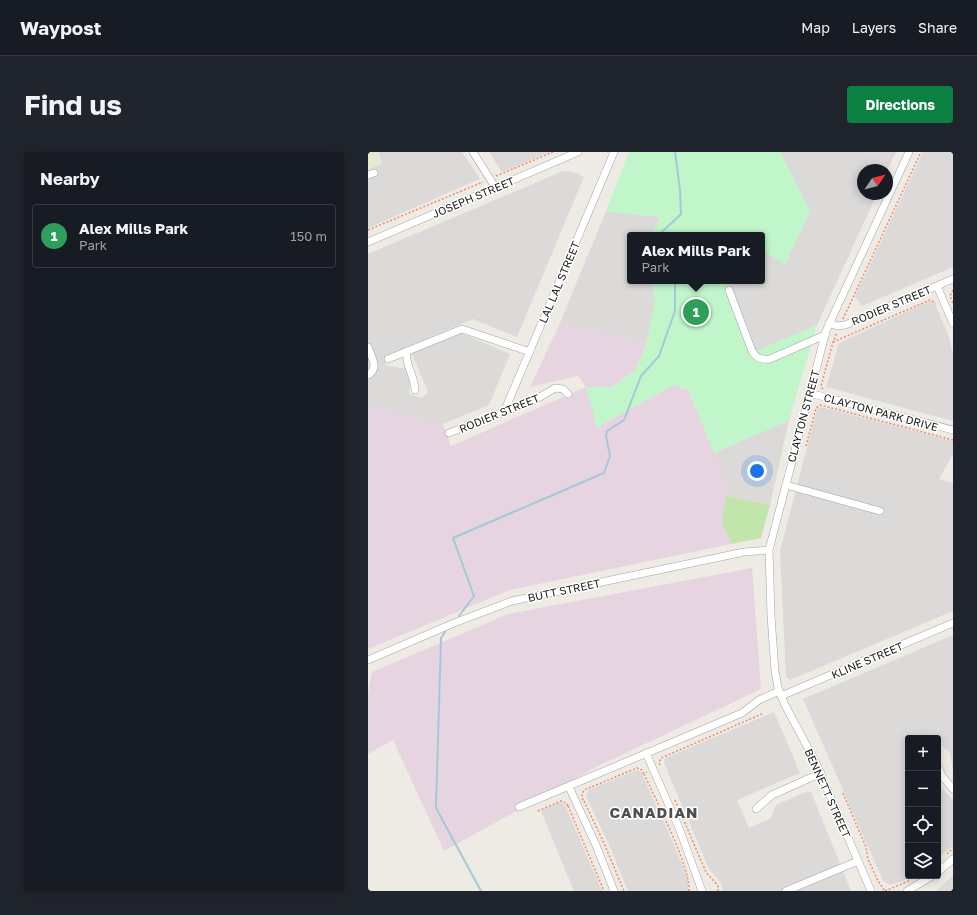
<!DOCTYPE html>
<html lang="en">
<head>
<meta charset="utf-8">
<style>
	:root { --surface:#171b24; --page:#20242c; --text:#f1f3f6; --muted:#9ea1a6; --line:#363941; --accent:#0b8043 }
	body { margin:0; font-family:"Golos Text",sans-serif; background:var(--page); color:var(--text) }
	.controls { position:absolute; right:12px; bottom:12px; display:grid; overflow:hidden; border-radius:4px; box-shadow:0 2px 10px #0003 }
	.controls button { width:36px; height:36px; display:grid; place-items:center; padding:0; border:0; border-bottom:1px solid var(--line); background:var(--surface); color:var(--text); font:20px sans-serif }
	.compass { position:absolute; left:489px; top:12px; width:36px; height:36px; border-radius:50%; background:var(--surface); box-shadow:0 2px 10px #0003; rotate:55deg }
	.you { position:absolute; left:389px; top:319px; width:14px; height:14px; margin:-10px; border:3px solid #fff; border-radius:50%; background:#1a73e8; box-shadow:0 0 0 6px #1a73e833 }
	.badge { display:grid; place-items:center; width:26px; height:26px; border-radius:50%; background:var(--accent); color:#fff; font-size:13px; font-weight:700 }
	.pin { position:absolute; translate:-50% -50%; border:2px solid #fff; box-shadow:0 1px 4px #0006 }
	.popup { position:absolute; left:259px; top:80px; width:138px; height:52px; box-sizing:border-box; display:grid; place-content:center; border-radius:4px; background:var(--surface); filter:drop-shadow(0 1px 3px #0005); font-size:13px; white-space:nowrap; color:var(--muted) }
	.popup b { font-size:15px; color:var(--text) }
	.popup::after { content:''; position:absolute; left:50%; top:100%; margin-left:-8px; border:8px solid transparent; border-top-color:var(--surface) }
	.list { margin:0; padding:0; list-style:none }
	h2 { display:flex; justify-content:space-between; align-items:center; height:52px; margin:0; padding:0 16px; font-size:17px }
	h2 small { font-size:13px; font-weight:400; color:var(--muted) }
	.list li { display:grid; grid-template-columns:26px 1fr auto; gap:12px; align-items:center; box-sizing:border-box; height:64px; margin:0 8px 8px; padding:0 8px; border:1px solid var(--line); border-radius:4px }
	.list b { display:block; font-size:15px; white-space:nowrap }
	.list p { margin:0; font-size:13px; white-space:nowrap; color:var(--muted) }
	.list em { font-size:13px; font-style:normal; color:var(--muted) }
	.icon { flex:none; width:22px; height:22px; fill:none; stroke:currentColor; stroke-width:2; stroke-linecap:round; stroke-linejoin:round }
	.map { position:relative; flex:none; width:585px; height:739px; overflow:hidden; border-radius:4px }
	header { display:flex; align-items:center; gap:24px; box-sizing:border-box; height:56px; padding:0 20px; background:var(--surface); border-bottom:1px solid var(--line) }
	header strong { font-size:19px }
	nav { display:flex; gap:22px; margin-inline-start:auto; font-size:14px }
	.intro { display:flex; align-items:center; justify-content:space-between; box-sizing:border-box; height:96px; padding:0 24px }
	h1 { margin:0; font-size:28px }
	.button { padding:10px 18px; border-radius:4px; background:var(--accent); color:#fff; font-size:14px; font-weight:700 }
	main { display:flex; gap:24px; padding:0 24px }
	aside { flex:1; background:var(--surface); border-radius:4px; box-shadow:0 2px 10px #0003 }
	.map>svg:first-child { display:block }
	.residential { fill:#dbdad9 }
	.industrial { fill:#e6d5e1 }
	.farmland { fill:#e6ebcf }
	.grass { fill:#c1e5ab }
	.park { fill:#c1f6cb }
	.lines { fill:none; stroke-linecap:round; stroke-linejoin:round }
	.stream { stroke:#a5c8d9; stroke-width:2 }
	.minor-casing { stroke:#a3a3a3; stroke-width:8 }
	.path { stroke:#f28a6f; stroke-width:1.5; stroke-dasharray:2 2; stroke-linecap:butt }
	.minor { stroke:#fff; stroke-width:7 }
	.labels { text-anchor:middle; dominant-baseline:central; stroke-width:3; stroke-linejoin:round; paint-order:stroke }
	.street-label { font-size:11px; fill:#1c1c1c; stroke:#fff }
	.district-label { font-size:15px; font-weight:bold; letter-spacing:1px; fill:#4f4f4f; stroke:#fff }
</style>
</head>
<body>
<header>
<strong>Waypost</strong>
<nav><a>Map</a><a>Layers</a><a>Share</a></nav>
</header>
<div class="intro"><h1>Find us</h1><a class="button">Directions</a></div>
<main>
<aside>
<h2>Nearby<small></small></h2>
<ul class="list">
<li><span class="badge" style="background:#2e9e5b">1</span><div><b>Alex Mills Park</b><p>Park</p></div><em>150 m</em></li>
</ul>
</aside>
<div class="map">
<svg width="585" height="739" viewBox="0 0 585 739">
	<rect width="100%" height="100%" fill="#edebe3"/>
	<g class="residential">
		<polygon points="10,0 94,0 112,27 0,76 0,18 14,11"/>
		<polygon points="121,0 182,0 134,20"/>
		<polygon points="412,0 528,0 519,19 519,18 495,18 495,42 509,42 449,173 388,200 360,129 394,129 394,98 417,112 442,59"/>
		<polygon points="555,0 585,0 585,115 494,154 487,145"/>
		<polygon points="195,19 209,21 216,25 149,185 105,167 20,203 17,213 38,217 42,229 41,242 54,246 60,240 44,202 44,201 93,181 142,202 121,253 75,272 0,254 0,102"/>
		<polygon points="238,59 293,65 282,83 262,83 262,129 285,129 287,147 279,191 192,171"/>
		<polygon points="562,149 566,150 580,182 585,201 585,269 458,235 471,191"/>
		<polygon points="453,255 585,289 585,302 571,327 585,331 585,459 422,528 418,525 412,399 449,257"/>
		<polygon points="421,268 402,353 358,344 361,334 346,301"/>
		<polygon points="585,483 585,620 582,601 572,592 570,592 570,586 540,586 540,724 549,724 522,733 515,729 435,547"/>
		<polygon points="406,560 432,621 369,648 381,676 402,667 408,653 440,639 443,640 483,739 355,739 353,731 341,717 296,611 297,606"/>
		<polygon points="269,618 273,620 298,674 320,727 320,739 260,739 242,695 218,644 220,638"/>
		<polygon points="570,632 585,648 585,694 570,706"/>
		<polygon points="192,650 197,653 234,739 206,739 173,659"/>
		<polygon points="585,723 585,739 568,739"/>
	</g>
	<g class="industrial">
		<polygon points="192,171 279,191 267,219 244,235 229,275 306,233 320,238 361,334 354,370 363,392 142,438 0,497 0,254 75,272 83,294 218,235 210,224 162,235"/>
		<polygon points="384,416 393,537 226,616 76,699 25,588 0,602 0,541 4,520 140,462"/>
	</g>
	<polygon class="farmland" points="0,0 10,0 14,11 0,18"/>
	<polygon class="grass" points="358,344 402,353 393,386 363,392 354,370"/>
	<g class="park">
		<polygon points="261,0 412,0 442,59 417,112 394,98 394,83 282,83 293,65 238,59"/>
		<polygon points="285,129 360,129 388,199 449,173 421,268 346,301 320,238 306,233 229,275 218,235 244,235 267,219 279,191 287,147"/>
	</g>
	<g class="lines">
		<g class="stream">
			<polyline points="295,83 294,80 313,62 312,38 307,0"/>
			<polyline points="91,464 106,444 85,386 236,321 242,304 238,284 239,279 256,268 273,224 291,204 307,159 307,129"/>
			<polyline points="77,480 73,486 68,656 113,739"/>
		</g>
		<defs>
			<g id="minor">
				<polyline points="105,0 127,35"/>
				<polyline points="0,23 6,21"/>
				<polyline points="0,90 210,0"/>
				<polyline points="569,134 585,171"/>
				<path d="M361,138l23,61c4,7 9,9 18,8l55,-24"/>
				<polyline points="461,171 469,174 477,173 585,127"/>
				<path d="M0,195c3,10 12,21 0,28"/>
				<path d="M39,199c-3,11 8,26 8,39"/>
				<polyline points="20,207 94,177 162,200"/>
				<polyline points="441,241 585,278"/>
				<polyline points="136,260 246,0"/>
				<polyline points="81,281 167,248 187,236 195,237 200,242"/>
				<polyline points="418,333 512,359"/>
				<polyline points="0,508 86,471 144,449 376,400 401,398"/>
				<polyline points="413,544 585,471"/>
				<polyline points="278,601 311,676 334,739"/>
				<polyline points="570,615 574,624 585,637"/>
				<polyline points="201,635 228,693 246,739"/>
				<polyline points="151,655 374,561 391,548 411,539"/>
				<polyline points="388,657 404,643 453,621"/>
				<polyline points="570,720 585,707"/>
				<polyline points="418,739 490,709"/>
				<polyline points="503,739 448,611 417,553 410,536 407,519 403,464 401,398 458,179 541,0"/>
				<polyline points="539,739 564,724"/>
			</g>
		</defs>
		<use href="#minor" class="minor-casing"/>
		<g class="path">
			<polyline points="128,24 185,0"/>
			<polyline points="0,78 115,30"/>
			<polyline points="585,138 582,144 585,151"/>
			<polyline points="475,167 553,0"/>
			<polyline points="465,190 562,148 568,151"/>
			<polyline points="455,237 453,234 465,190 469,181"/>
			<polyline points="438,294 448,256 452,253 585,288"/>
			<polyline points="292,613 291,611 293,606 396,561"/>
			<path d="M276,622c11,24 47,94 45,117"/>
			<polyline points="475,641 498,695 500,707 510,729 517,739"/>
			<polyline points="214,648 215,647 214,643 216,638 269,616 274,618 275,621 279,620"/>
			<polyline points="307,648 338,720 350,734 350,739"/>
			<polyline points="216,649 236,691 256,739"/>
			<polyline points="200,654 236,739"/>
			<polyline points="170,659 193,649 198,651 200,654 202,653"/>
			<polyline points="579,702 585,696"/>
			<polyline points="0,738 4,739"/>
			<polyline points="517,739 543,728"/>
		</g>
		<use href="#minor" class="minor"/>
	</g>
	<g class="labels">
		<g class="street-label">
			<text transform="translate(105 45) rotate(-23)">JOSEPH STREET</text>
			<text transform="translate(191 130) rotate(-67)">LAL LAL STREET</text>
			<text transform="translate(523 153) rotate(-23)">RODIER STREET</text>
			<text transform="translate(513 260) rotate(15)">CLAYTON PARK DRIVE</text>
			<text transform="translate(131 261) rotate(-22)">RODIER STREET</text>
			<text transform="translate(435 264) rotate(-75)">CLAYTON STREET</text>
			<text transform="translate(196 438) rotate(-12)">BUTT STREET</text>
			<text transform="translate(499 508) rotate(-23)">KLINE STREET</text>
			<text transform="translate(460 641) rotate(66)">BENNETT STREET</text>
		</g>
		<g class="district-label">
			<text x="286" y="660">CANADIAN</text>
		</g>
	</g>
</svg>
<div class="controls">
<button>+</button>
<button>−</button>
<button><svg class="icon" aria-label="locate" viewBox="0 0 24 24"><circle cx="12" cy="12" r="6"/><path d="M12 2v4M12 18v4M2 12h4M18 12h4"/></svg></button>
<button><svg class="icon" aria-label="layers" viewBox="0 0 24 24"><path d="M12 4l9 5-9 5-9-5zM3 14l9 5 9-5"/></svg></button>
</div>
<svg class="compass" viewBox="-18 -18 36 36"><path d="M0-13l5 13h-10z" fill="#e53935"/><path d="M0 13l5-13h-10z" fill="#9ea1a6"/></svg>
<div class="you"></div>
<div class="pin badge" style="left:328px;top:160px;background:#2e9e5b">1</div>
<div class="popup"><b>Alex Mills Park</b>Park</div>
</div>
</main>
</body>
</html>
